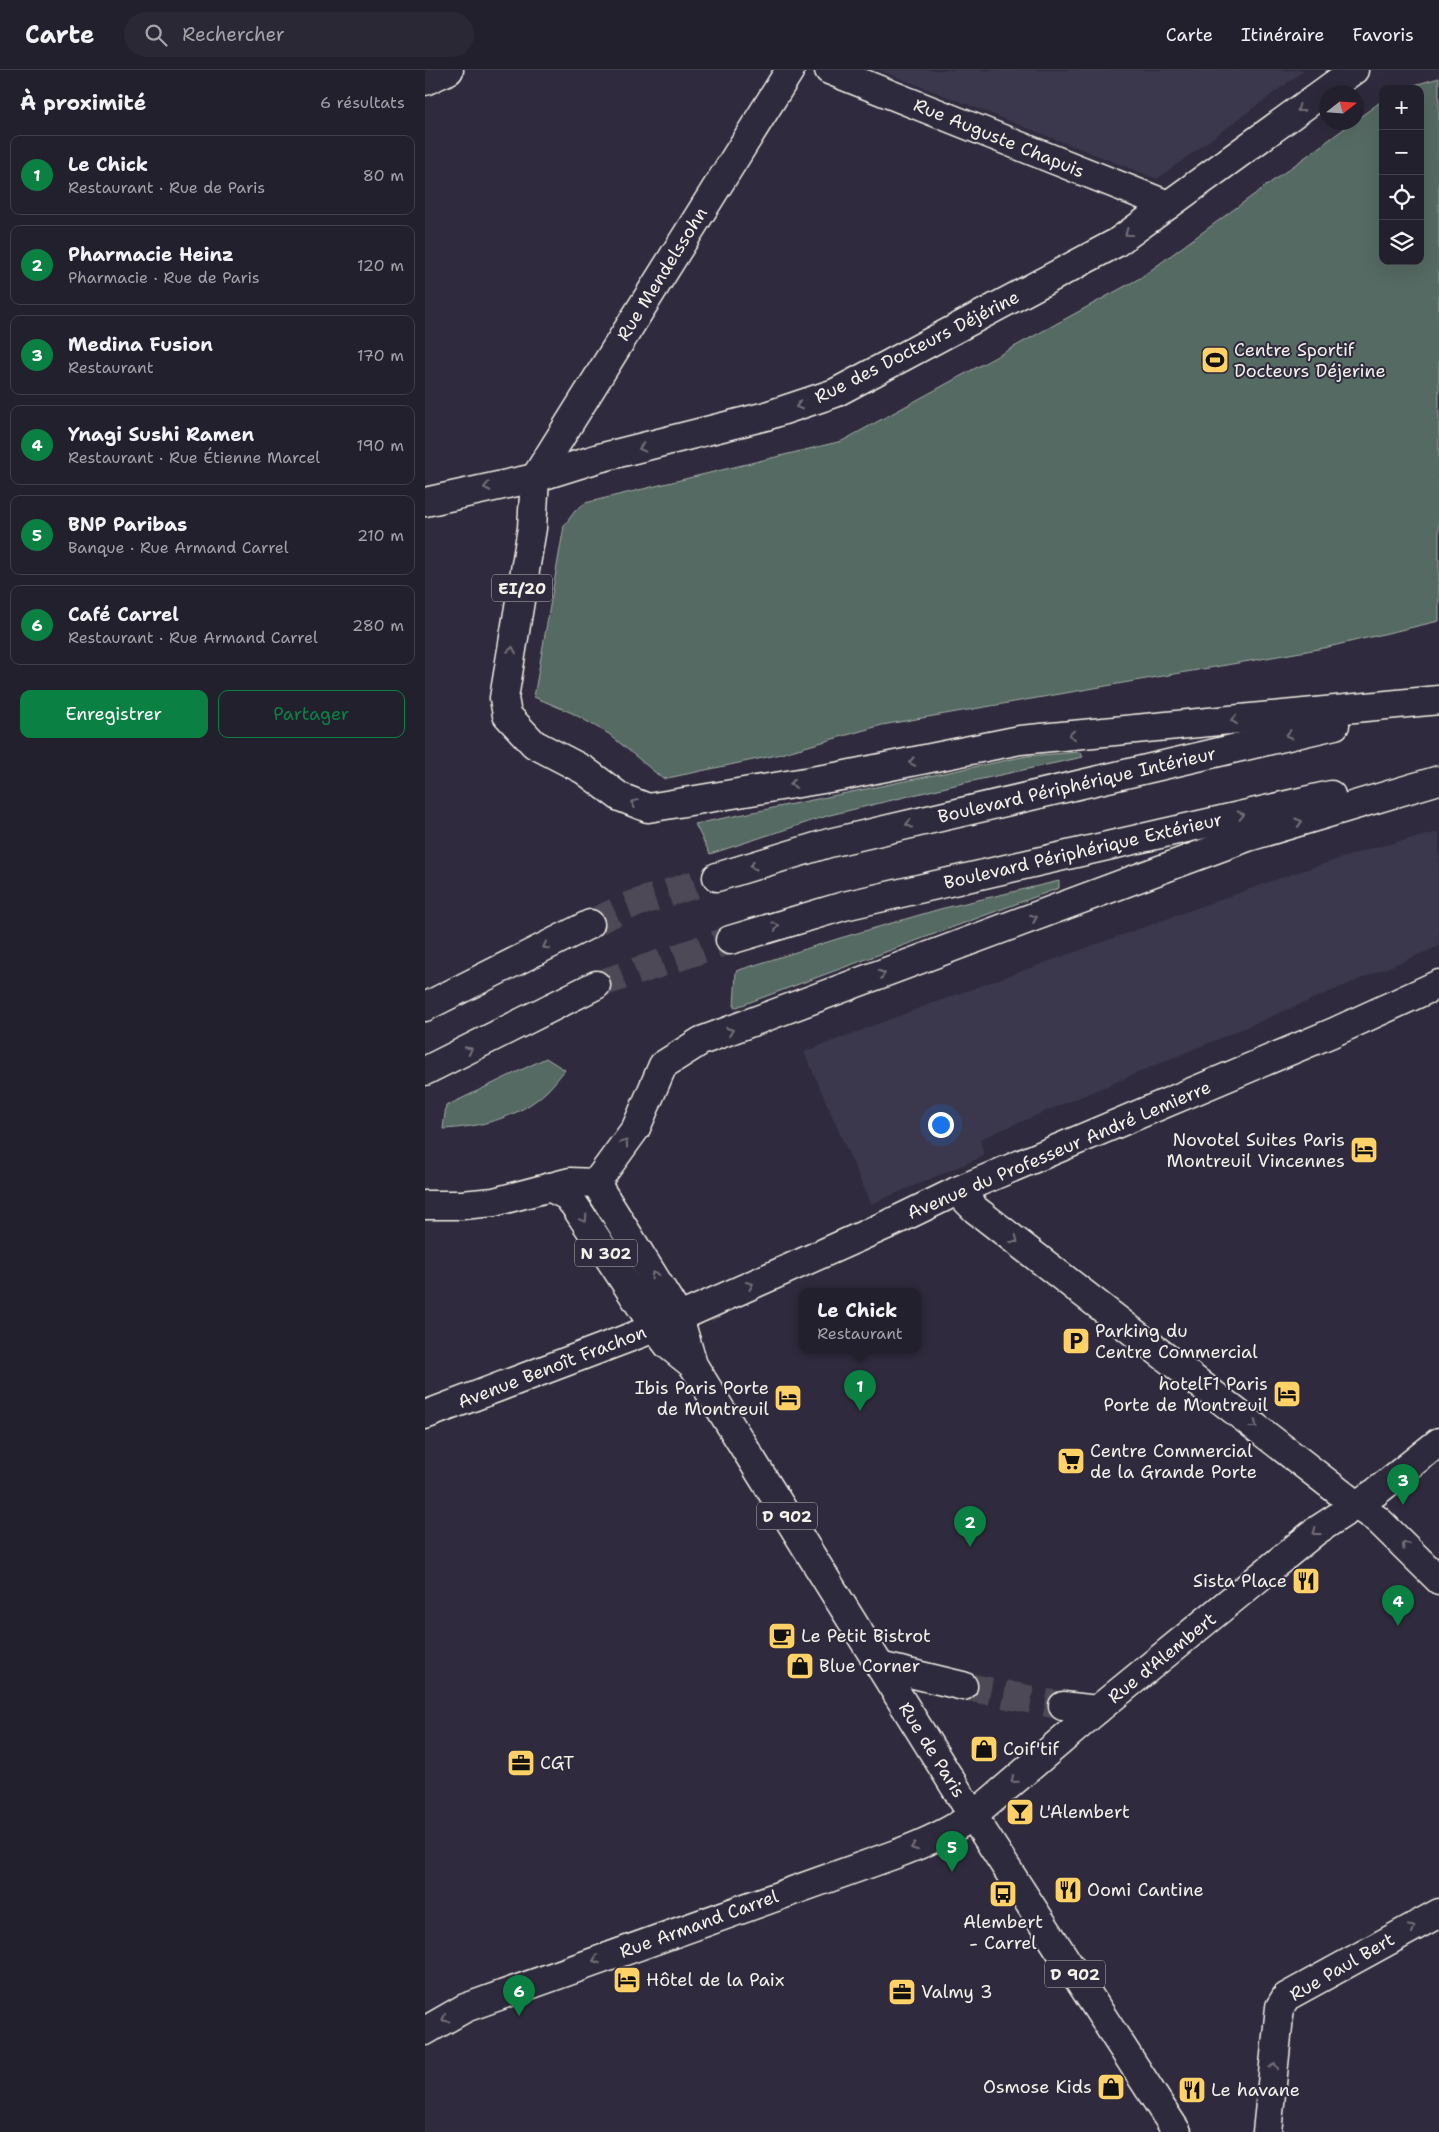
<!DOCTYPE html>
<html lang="fr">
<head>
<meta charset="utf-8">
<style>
	:root { --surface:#23202e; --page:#2b2836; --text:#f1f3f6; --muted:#a3a3aa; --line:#403e4a; --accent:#0b8043 }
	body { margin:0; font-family:"Shantell Sans",sans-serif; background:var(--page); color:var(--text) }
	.controls { position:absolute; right:15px; top:15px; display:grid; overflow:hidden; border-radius:10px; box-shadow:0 5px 20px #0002 }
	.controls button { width:45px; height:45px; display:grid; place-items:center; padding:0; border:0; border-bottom:1px solid var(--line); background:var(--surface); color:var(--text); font:25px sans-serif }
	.compass { position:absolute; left:894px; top:15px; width:45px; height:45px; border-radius:50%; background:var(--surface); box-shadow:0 5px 20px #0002; rotate:73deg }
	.you { position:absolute; left:515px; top:1054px; width:18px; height:18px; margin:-12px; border:4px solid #fff; border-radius:50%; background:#1a73e8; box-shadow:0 0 0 8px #1a73e833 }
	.badge { display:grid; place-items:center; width:32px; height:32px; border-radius:50%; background:var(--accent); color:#fff; font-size:16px; font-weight:700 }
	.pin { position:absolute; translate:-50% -41px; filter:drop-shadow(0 1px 2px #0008) }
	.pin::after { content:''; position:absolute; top:26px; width:18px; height:15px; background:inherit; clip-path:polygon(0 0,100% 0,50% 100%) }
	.popup { position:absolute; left:374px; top:1218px; width:122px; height:65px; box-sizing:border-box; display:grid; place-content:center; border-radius:10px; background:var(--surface); filter:drop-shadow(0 1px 4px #0005); font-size:16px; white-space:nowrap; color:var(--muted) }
	.popup b { font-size:19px; color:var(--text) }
	.popup::after { content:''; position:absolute; left:50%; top:100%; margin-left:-10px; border:10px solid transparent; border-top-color:var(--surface) }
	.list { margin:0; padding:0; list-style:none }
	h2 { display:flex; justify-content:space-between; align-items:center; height:65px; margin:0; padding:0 20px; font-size:21px }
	h2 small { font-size:16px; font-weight:400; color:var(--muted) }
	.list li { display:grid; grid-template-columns:32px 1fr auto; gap:15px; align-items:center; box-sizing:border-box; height:80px; margin:0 10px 10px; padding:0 10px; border:1px solid var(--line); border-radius:10px }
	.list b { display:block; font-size:19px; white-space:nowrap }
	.list p { margin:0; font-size:16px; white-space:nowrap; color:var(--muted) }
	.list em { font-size:16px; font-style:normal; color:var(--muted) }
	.actions { display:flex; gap:10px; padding:15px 20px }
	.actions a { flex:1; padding:11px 0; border:1px solid var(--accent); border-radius:10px; text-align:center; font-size:18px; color:var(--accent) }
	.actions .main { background:var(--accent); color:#fff }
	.icon { flex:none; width:28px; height:28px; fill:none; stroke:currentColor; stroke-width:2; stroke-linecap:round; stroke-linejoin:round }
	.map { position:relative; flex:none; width:1014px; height:2062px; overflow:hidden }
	header { display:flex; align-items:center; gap:30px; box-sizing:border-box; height:70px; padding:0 25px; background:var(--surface); border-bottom:1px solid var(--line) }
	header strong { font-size:24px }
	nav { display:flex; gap:28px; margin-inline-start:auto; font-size:18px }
	.search { width:350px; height:45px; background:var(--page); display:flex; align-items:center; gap:12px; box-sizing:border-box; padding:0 18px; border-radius:28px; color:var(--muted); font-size:19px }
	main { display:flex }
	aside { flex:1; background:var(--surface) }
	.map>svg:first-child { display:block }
	.built { fill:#3b384e }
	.grass { fill:#556a64; stroke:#a4aea6 }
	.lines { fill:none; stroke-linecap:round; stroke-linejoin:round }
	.minor-tunnel { stroke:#4d4857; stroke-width:28; stroke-dasharray:28 14; stroke-linecap:butt }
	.highway-tunnel { stroke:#4d4857; stroke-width:28; stroke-dasharray:28 14; stroke-linecap:butt }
	.minor-casing { stroke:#f4f1e8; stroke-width:31 }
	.major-casing { stroke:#f4f1e8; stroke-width:31 }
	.highway-casing { stroke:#f4f1e8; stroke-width:31 }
	.minor { stroke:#2f2a3d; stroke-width:28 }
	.major { stroke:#2f2a3d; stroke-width:28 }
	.highway { stroke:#2f2a3d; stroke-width:28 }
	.oneway { stroke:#747079 }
	.labels { text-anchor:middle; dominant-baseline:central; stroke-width:4; stroke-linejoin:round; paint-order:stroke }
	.shield { fill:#2f2a3d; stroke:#b9b5b5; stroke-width:1 }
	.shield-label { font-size:16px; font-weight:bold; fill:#f4f1e8 }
	.street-label { font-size:18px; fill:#f4f1e8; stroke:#2f2a3d }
	.poi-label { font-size:18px; fill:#f4f1e8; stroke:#2f2a3d; text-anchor:start }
</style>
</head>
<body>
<header>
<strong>Carte</strong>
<div class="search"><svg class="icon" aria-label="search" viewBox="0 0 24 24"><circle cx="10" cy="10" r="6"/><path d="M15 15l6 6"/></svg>Rechercher</div>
<nav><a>Carte</a><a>Itinéraire</a><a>Favoris</a></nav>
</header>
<main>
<aside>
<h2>À proximité<small>6 résultats</small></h2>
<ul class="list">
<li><span class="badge">1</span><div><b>Le Chick</b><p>Restaurant · Rue de Paris</p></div><em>80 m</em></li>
<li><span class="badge">2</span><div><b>Pharmacie Heinz</b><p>Pharmacie · Rue de Paris</p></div><em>120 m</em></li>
<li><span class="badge">3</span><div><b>Medina Fusion</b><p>Restaurant</p></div><em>170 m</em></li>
<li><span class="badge">4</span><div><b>Ynagi Sushi Ramen</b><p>Restaurant · Rue Étienne Marcel</p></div><em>190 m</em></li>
<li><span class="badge">5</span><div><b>BNP Paribas</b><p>Banque · Rue Armand Carrel</p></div><em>210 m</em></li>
<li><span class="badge">6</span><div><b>Café Carrel</b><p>Restaurant · Rue Armand Carrel</p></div><em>280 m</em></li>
</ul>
<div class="actions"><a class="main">Enregistrer</a><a>Partager</a></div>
</aside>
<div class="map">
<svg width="1014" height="2062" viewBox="0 0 1014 2062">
	<rect width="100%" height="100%" fill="#2f2a3d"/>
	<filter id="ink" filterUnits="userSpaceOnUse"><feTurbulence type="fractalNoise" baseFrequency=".02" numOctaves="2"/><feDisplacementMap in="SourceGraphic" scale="10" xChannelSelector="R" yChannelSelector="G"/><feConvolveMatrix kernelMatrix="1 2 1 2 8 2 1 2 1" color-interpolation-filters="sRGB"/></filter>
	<g filter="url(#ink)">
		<g class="built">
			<polygon points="454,0 880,0 732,109"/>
			<polygon points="1014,762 1014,876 555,1069 559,1086 446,1134 379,982 505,934 855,808 948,778"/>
		</g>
		<g class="grass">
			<polygon points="1014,8 1014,551 899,578 457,655 352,685 238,709 184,664 147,643 109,627 139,456 150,441 160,433 417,371 715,208 927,53 932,52 932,49 958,30 958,191 995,191 995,19 975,19"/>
			<polygon points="655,682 658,687 534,714 405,745 285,784 270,754 602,686"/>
			<polygon points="634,811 634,818 309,938 311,901 412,869 515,839"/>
			<path d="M121,988l19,12c-6,7 -11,14 -18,21 -28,27 -67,36 -104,38l3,-23z"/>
		</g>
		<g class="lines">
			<polyline class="minor-tunnel" points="538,1616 638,1636"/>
			<g class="highway-tunnel">
				<polyline points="165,854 203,836 292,807"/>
				<polyline points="171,915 305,870"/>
			</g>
			<defs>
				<g id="minor">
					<polyline points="404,0 743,135"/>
					<polyline points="110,408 174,388 341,346 410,323 691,173 929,0"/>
					<polyline points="110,408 365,0"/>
					<polyline points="532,1121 551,1140 931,1435 953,1450 1014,1510"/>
					<polyline points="0,1345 230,1258 468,1152 532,1121 907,963 1014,914"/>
					<polyline points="455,1596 538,1616"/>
					<polyline points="638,1636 672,1640"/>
					<path d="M0,1961l40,-23 431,-154c27,-10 52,-21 77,-38l124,-106 219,-179 60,-39 63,-50"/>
					<polyline points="842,2062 855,1937 861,1927 1014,1843"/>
				</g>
				<g id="major">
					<polyline points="0,11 24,0"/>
					<polyline points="0,432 110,408"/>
					<polyline points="124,1117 142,1126 150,1136 230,1258 243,1275 268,1295"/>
					<polyline points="0,1135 37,1135 69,1132 145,1112 171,1113 254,1247 268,1295 548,1746 752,2062"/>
				</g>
				<g id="highway">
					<polyline points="110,408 107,458 79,628 82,645 109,674 159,700 195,727 223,738 416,706 595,670 1014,630"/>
					<polyline points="292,807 404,773 910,655"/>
					<polyline points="305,870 419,836 906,725"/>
					<polyline points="0,937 165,854"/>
					<polyline points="0,1001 171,915"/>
					<polyline points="171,1113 211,1058 238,995 276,971 823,767 1014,710"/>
				</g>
			</defs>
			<use href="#minor" class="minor-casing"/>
			<use href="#major" class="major-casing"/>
			<use href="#highway" class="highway-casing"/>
			<use href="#minor" class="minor"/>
			<use href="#major" class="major"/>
			<use href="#highway" class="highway"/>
		</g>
		<defs><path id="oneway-chevron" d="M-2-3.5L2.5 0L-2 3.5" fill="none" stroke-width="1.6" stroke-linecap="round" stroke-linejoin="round" transform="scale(1.25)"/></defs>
		<g class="oneway">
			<use href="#oneway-chevron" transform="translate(875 39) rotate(144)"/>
			<use href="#oneway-chevron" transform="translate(703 163) rotate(144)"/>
			<use href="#oneway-chevron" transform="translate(374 336) rotate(164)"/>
			<use href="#oneway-chevron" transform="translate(217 378) rotate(166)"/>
			<use href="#oneway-chevron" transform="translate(62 417) rotate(168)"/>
			<use href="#oneway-chevron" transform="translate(87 580) rotate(-81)"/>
			<use href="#oneway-chevron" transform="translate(809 650) rotate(175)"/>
			<use href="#oneway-chevron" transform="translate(647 665) rotate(175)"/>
			<use href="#oneway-chevron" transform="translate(864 665) rotate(167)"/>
			<use href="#oneway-chevron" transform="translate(487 692) rotate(169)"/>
			<use href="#oneway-chevron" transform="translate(368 714) rotate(170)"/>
			<use href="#oneway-chevron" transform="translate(209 733) rotate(-157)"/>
			<use href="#oneway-chevron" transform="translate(816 745) rotate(-13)"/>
			<use href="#oneway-chevron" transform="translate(874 752) rotate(-17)"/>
			<use href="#oneway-chevron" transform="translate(484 754) rotate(167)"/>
			<use href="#oneway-chevron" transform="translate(328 796) rotate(163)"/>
			<use href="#oneway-chevron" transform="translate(609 848) rotate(-21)"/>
			<use href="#oneway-chevron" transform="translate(351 856) rotate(-17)"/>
			<use href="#oneway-chevron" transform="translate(121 876) rotate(153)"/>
			<use href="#oneway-chevron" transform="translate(457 904) rotate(-20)"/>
			<use href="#oneway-chevron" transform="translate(305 961) rotate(-20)"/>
			<use href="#oneway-chevron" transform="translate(44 980) rotate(-27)"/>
			<use href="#oneway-chevron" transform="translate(200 1073) rotate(-54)"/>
			<use href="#oneway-chevron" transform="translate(159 1149) rotate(57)"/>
			<use href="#oneway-chevron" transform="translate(590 1170) rotate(38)"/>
			<use href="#oneway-chevron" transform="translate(229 1205) rotate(-122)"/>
			<use href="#oneway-chevron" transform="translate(325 1215) rotate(-24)"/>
			<use href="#oneway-chevron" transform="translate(829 1355) rotate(38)"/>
			<use href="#oneway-chevron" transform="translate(891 1462) rotate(143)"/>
			<use href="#oneway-chevron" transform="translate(980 1475) rotate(-135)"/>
			<use href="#oneway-chevron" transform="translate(589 1710) rotate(140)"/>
			<use href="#oneway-chevron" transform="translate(489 1777) rotate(159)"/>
			<use href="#oneway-chevron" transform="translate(987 1858) rotate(-29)"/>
			<use href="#oneway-chevron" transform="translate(171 1890) rotate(160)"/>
			<use href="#oneway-chevron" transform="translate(20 1949) rotate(149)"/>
			<use href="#oneway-chevron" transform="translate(849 1996) rotate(-84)"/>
		</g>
	</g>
	<defs>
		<symbol id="stadium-square" viewBox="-11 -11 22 22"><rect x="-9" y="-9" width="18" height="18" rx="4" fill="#ffd166" stroke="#2f2a3d"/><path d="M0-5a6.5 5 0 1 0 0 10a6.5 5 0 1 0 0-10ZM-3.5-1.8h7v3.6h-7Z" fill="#111"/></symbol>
		<symbol id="hotel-square" viewBox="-11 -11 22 22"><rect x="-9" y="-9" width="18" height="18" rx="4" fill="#ffd166" stroke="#2f2a3d"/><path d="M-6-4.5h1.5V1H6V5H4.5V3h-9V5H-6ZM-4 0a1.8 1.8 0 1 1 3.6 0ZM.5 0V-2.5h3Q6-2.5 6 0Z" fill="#111"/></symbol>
		<symbol id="parking-square" viewBox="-11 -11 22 22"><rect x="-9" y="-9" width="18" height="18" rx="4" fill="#ffd166" stroke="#2f2a3d"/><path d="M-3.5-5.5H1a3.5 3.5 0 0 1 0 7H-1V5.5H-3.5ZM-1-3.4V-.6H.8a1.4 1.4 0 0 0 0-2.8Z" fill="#111"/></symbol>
		<symbol id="supermarket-square" viewBox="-11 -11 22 22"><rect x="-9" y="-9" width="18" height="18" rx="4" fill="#ffd166" stroke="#2f2a3d"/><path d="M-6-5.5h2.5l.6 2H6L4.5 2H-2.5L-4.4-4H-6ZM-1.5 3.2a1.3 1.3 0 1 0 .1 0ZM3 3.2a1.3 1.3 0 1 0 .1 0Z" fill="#111"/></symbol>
		<symbol id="restaurant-square" viewBox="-11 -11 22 22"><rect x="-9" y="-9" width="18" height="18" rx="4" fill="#ffd166" stroke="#2f2a3d"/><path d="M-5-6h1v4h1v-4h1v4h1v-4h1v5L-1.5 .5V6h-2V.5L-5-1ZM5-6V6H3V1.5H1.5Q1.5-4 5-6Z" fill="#111"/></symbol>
		<symbol id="cafe-square" viewBox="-11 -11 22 22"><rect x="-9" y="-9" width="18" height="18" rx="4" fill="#ffd166" stroke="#2f2a3d"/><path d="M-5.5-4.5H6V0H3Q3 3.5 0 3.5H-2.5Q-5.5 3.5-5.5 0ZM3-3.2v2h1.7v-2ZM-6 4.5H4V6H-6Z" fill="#111"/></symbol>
		<symbol id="shop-square" viewBox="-11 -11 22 22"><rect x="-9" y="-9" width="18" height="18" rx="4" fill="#ffd166" stroke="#2f2a3d"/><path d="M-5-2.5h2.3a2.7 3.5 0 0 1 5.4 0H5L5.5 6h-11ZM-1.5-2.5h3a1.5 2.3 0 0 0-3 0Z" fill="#111"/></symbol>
		<symbol id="office-square" viewBox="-11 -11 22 22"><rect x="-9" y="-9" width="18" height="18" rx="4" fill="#ffd166" stroke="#2f2a3d"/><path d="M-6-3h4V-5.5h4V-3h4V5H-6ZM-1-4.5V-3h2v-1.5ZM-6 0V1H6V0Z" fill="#111"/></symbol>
		<symbol id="bar-square" viewBox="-11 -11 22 22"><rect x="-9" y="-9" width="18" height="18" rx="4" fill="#ffd166" stroke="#2f2a3d"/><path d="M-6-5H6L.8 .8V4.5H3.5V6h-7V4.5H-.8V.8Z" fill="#111"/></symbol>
		<symbol id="bus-square" viewBox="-11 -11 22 22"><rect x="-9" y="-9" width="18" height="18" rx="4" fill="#ffd166" stroke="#2f2a3d"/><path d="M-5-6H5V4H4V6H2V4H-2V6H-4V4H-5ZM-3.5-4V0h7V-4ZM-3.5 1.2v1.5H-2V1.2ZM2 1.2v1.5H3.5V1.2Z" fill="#111"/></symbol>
	</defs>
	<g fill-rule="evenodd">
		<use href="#stadium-square" x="774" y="274" width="32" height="32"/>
		<use href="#hotel-square" x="923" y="1064" width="32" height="32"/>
		<use href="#parking-square" x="635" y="1255" width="32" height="32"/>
		<use href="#hotel-square" x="846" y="1308" width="32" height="32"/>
		<use href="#hotel-square" x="347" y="1312" width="32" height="32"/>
		<use href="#supermarket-square" x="630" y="1375" width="32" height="32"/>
		<use href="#restaurant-square" x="865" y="1495" width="32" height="32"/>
		<use href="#cafe-square" x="341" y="1550" width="32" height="32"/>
		<use href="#shop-square" x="359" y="1580" width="32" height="32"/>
		<use href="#shop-square" x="543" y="1663" width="32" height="32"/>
		<use href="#office-square" x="80" y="1677" width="32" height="32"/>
		<use href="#bar-square" x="579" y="1726" width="32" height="32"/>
		<use href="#restaurant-square" x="627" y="1804" width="32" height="32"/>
		<use href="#bus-square" x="562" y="1808" width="32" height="32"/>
		<use href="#hotel-square" x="186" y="1894" width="32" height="32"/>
		<use href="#office-square" x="461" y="1906" width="32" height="32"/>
		<use href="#shop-square" x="670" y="2001" width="32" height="32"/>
		<use href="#restaurant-square" x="751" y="2004" width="32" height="32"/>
	</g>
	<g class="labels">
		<g class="shield">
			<rect x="67" y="504.5" width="60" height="27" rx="4"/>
			<rect x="150" y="1169.5" width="62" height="27" rx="4"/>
			<rect x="332" y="1432.5" width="60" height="27" rx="4"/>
			<rect x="620" y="1890.5" width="60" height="27" rx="4"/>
		</g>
		<g class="shield-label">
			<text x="97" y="518">EI/20</text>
			<text x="181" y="1183">N 302</text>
			<text x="362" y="1446">D 902</text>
			<text x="650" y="1904">D 902</text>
		</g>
		<g class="street-label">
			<text transform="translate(574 68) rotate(22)">Rue Auguste Chapuis</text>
			<text transform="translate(237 204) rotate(-58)">Rue Mendelssohn</text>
			<text transform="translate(492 277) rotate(-27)">Rue des Docteurs Déjérine</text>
			<text transform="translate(652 715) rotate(-13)">Boulevard Périphérique Intérieur</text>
			<text transform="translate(658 781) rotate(-13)">Boulevard Périphérique Extérieur</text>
			<text transform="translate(634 1080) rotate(-23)">Avenue du Professeur André Lemierre</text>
			<text transform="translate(127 1297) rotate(-21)">Avenue Benoît Frachon</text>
			<text transform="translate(737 1588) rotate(-39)">Rue d'Alembert</text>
			<text transform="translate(507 1680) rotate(58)">Rue de Paris</text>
			<text transform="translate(274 1854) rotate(-20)">Rue Armand Carrel</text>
			<text transform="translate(917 1897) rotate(-30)">Rue Paul Bert</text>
		</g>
		<g class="poi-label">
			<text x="809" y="280">Centre Sportif<tspan x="809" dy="21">Docteurs Déjerine</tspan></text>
			<text x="920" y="1070" text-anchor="end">Novotel Suites Paris<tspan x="920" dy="21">Montreuil Vincennes</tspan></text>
			<text x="670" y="1261">Parking du<tspan x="670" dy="21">Centre Commercial</tspan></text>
			<text x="843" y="1314" text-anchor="end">hotelF1 Paris<tspan x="843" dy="21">Porte de Montreuil</tspan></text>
			<text x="344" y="1318" text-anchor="end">Ibis Paris Porte<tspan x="344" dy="21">de Montreuil</tspan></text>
			<text x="665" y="1381">Centre Commercial<tspan x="665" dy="21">de la Grande Porte</tspan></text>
			<text x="862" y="1511" text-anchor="end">Sista Place</text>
			<text x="376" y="1566">Le Petit Bistrot</text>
			<text x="394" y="1596">Blue Corner</text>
			<text x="578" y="1679">Coif'tif</text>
			<text x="115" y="1693">CGT</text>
			<text x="614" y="1742">L'Alembert</text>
			<text x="662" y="1820">Oomi Cantine</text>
			<text x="578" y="1852" text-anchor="middle">Alembert<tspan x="578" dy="21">- Carrel</tspan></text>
			<text x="221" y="1910">Hôtel de la Paix</text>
			<text x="496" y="1922">Valmy 3</text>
			<text x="667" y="2017" text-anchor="end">Osmose Kids</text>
			<text x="786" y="2020">Le havane</text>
		</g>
	</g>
</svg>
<div class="controls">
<button>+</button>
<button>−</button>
<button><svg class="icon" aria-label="locate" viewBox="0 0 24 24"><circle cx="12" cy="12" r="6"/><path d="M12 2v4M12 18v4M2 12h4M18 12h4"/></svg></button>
<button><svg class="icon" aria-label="layers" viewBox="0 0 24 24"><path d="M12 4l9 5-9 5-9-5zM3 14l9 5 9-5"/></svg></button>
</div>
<svg class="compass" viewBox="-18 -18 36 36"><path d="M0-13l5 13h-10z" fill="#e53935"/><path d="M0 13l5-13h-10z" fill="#a3a3aa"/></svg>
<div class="you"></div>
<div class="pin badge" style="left:435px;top:1341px">1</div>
<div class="popup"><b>Le Chick</b>Restaurant</div>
<div class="pin badge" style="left:545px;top:1477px">2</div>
<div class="pin badge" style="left:978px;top:1435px">3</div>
<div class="pin badge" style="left:973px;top:1556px">4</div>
<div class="pin badge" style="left:527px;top:1802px">5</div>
<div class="pin badge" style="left:94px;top:1946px">6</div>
</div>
</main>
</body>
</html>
